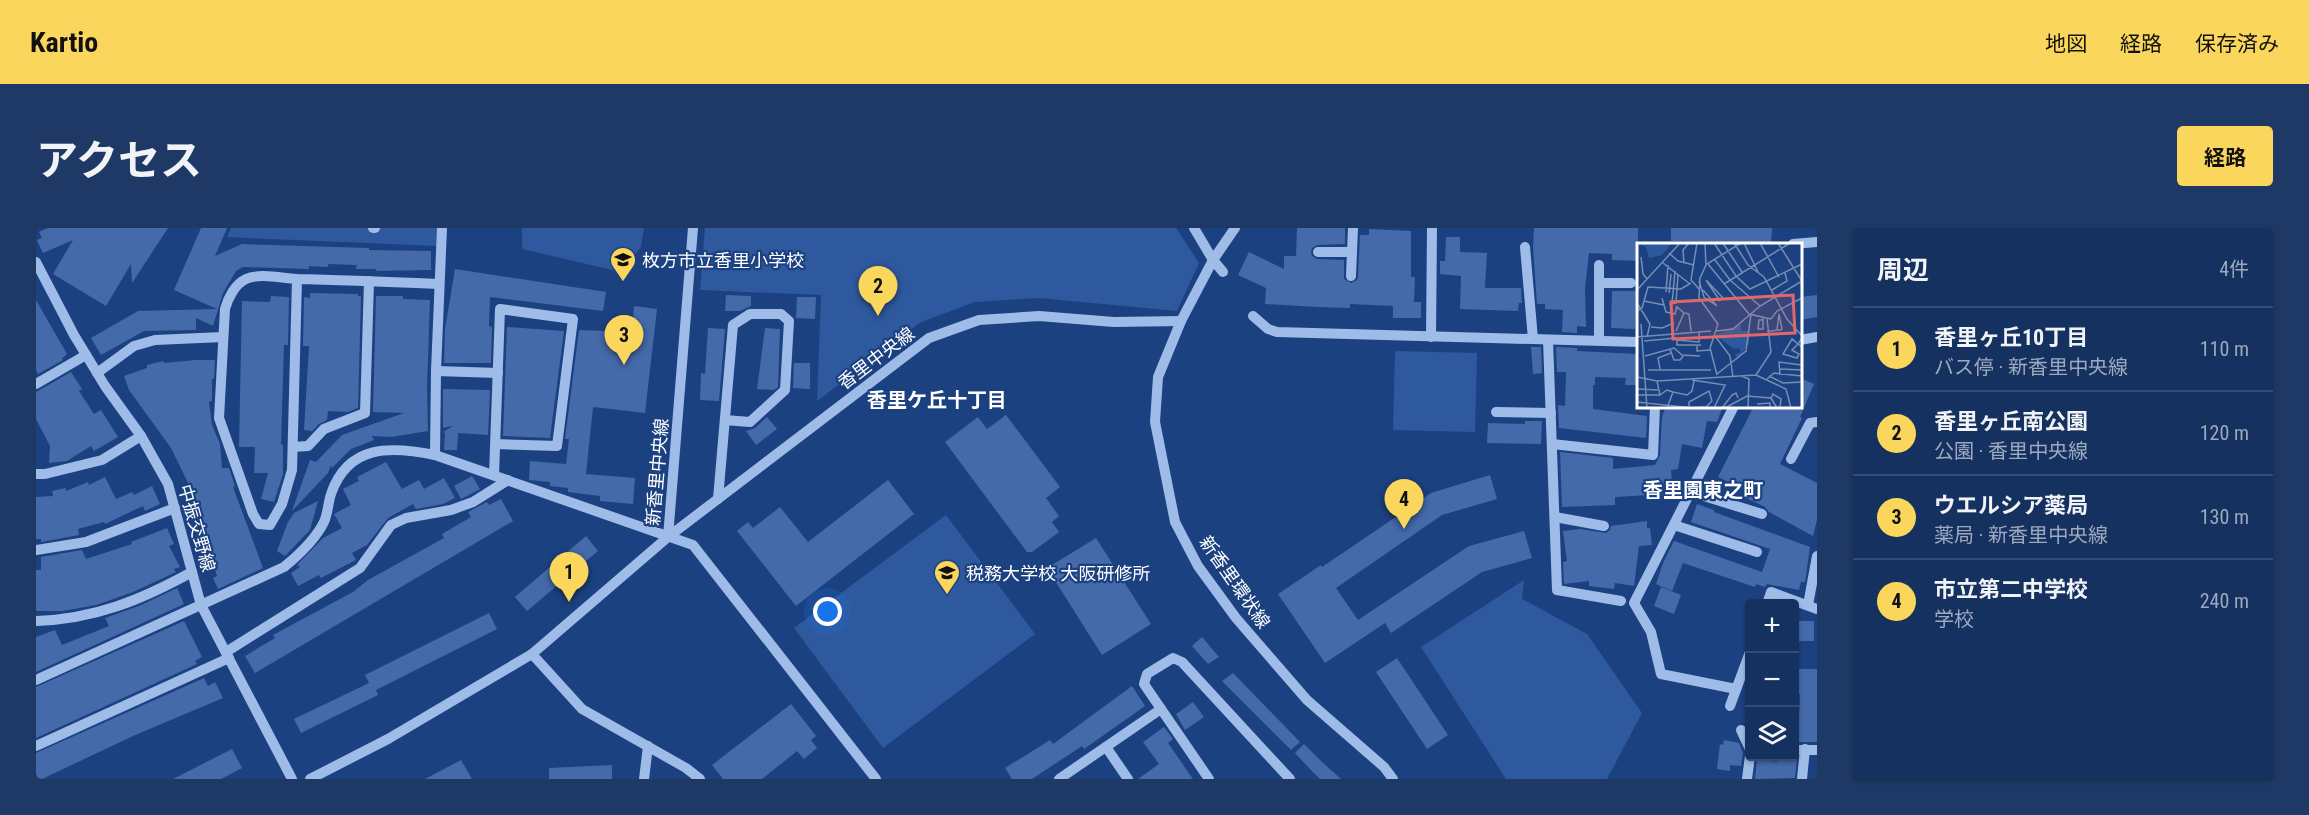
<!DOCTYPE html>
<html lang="ja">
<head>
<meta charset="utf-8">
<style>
	:root { --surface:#153160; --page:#1e3966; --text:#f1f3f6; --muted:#9da9bd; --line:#344c75; --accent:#fad75c }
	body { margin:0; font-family:"Roboto Condensed","Noto Sans JP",sans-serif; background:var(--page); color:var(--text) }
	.controls { position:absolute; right:18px; bottom:18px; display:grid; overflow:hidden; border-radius:6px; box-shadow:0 2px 4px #0004 }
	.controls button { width:54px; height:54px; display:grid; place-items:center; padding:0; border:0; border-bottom:2px solid var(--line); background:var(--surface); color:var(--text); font:30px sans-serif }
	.you { position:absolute; left:792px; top:384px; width:21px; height:21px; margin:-15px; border:4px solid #fff; border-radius:50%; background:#1a73e8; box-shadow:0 0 0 9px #1a73e833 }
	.badge { display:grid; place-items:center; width:39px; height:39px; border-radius:50%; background:var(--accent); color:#111; font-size:20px; font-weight:700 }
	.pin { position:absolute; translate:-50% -50px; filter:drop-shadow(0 2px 3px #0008) }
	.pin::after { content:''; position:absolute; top:32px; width:21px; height:18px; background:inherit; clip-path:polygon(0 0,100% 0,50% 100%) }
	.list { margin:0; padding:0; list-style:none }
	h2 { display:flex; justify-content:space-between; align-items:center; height:78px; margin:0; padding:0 24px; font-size:26px }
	h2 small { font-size:20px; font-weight:400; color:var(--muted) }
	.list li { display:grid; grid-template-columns:39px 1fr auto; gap:18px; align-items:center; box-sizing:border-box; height:84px; padding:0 24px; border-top:2px solid var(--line) }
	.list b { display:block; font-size:22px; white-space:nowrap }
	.list p { margin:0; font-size:20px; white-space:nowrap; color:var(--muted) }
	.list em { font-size:20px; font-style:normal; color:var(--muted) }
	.icon { flex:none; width:33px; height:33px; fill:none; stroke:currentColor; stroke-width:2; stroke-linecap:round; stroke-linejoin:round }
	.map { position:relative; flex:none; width:1781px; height:551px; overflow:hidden; border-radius:6px }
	header { display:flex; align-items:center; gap:36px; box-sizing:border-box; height:84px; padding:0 30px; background:var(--accent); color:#111 }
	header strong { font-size:28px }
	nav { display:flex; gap:33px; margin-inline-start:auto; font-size:21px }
	.intro { display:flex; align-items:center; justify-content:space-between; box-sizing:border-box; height:144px; padding:0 36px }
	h1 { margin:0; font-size:42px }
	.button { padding:15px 27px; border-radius:6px; background:var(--accent); color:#111; font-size:21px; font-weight:700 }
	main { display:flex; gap:36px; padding:0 36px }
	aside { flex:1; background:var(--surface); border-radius:6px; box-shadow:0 2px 4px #0004 }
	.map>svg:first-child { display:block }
	.green { fill:#2e599e }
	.building { fill:#446aaa }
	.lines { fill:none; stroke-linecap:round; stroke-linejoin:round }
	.minor { stroke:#9fbce9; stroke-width:10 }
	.labels { text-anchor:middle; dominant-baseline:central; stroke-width:4.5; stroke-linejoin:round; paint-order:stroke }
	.poi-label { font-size:18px; fill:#fff; stroke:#1c4180; text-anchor:start }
	.street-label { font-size:18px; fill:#fff; stroke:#1c4180 }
	.neighbourhood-label { font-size:20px; font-weight:bold; fill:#fff; stroke:#1c4180 }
	.inset-road { fill:none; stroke:#778db3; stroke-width:1.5 }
	.view { fill:#e26868; fill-opacity:0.15; stroke:#e26868; stroke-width:3 }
	.inset-edge { fill:none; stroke:#fff; stroke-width:3 }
</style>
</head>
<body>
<header>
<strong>Kartio</strong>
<nav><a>地図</a><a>経路</a><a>保存済み</a></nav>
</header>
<div class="intro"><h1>アクセス</h1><a class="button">経路</a></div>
<main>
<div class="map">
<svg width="1781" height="551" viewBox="0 0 1781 551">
	<rect width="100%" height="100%" fill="#1c4180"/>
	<g class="green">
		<polygon points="195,0 402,0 401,18 191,9"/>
		<polygon points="486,0 608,0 605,19 585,44 486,21"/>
		<polygon points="669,0 1140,0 1163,35 1141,83 1003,70 939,74 885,94 781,173 785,67 664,62"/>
		<polygon points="1359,123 1441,125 1439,204 1357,202"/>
		<polygon points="910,287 999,406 847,520 758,400"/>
		<polygon points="1488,352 1486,371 1551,406 1606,485 1571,551 1470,551 1385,419"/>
	</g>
	<g class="building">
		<polygon points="12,0 132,0 96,55 95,36 70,78 17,46 37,12 7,25 1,12 6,10 3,4"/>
		<polygon points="165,0 191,0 179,28 206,16 333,20 333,22 395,23 395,42 340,43 340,41 320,41 321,37 292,36 292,39 273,38 273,41 207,39 200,43 187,65 177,98 160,90 160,102 108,103 65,127 55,110 102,83 181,81 138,62"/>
		<polygon points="1261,0 1309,0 1309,16 1281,17 1276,20 1275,25 1276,28 1281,31 1308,32 1308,51 1315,55 1321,52 1322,49 1324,7 1333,7 1333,1 1375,3 1375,49 1379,49 1378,74 1385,74 1385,90 1357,90 1357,78 1314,76 1314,80 1283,79 1229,76 1230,60 1202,47 1213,24 1248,41 1248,28 1260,28"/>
		<polygon points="1498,0 1602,0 1602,33 1576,32 1576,26 1553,25 1549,60 1550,99 1541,98 1541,105 1526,104 1527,82 1509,81 1509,76 1501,76 1497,19"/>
		<polygon points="1635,0 1736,0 1735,15 1635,13"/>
		<polygon points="1410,9 1424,9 1424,24 1451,25 1449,60 1485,60 1486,75 1483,75 1482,83 1424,81 1425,48 1404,46 1404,33 1409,33"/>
		<polygon points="419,41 570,64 567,83 454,69 453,98 456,99 455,135 408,135 409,101"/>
		<polygon points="1576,63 1600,63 1599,101 1575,100"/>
		<polygon points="274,65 322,66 322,68 325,68 322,180 312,184 292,183 291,192 283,196 276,203 268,202 273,118 267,118 268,69 274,70"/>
		<polygon points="690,67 715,68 715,78 704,83 689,83"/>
		<polygon points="1781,67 1781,89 1764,92 1764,69"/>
		<polygon points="235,68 253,69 252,117 248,117 245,216 247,217 247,246 238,274 225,271 232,245 218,245 219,219 203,219 206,73 234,74"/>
		<polygon points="340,68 367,68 367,71 394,72 391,160 392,203 355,209 336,208 338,212 315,221 296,240 295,237 292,245 256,283 274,232 280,234 306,207 368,185 337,184"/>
		<polygon points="761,69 780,69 779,91 760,90"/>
		<polygon points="0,72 31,126 26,130 27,132 2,146 0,142"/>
		<polygon points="598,78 621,81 609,185 557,179 550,246 599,250 597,276 564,273 564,268 532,264 532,260 514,258 514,254 493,252 494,233 530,236 533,211 529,211 543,102 596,104"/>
		<polygon points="471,99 528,103 514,210 467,208"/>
		<polygon points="672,100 689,101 683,173 664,172 665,145 669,146"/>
		<polygon points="729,100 744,101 742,159 738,162 721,161"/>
		<polygon points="1495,119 1505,119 1506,145 1497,146"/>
		<polygon points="1520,119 1541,120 1541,123 1602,126 1602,157 1589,157 1590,150 1559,149 1559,157 1557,157 1557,181 1611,188 1610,210 1523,200 1522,177 1529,178 1530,144 1521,144"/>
		<polygon points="159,132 179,132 178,151 176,151 176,173 173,174 176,197 184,216 186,240 193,240 199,258 197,259 227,340 182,361 177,350 181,348 158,267 135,220 93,162 88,148 111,140 111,137 127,133 128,135"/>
		<polygon points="758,135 774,135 774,161 757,160"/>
		<polygon points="35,144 46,161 43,163 58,186 65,182 82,209 58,223 55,218 31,233 13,235 14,218 0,191 0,164"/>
		<polygon points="1764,150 1778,156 1764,189 1766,190 1744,236 1781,255 1781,292 1777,308 1733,284 1729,279 1708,269 1711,263 1682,249 1718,178 1764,178"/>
		<polygon points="407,161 454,162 452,207 422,205 421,222 408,222 409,205 407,204 417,198 407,200"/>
		<polygon points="1630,178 1687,178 1681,194 1671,193 1666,220 1646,216 1642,241 1635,242 1636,255 1633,255 1634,263 1627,263 1628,269 1615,270 1614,267 1579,269 1579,277 1526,279 1524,224 1577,230 1577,241 1619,237 1624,227 1626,189"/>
		<polygon points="970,187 1024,259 1010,270 1023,288 1016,294 1023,304 996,324 991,324 909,214 942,189 951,201"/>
		<polygon points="731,189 741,201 720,217 710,203 719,200"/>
		<polygon points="1489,193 1506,193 1505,216 1451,215 1452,195 1489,196"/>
		<polygon points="350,234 366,261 383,252 388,261 408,250 419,270 407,276 380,281 377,276 352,290 331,317 316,325 320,332 285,350 283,347 262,358 255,345 264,339 261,337 287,310 306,300 298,286 315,277 307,261 323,253 321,249"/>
		<polygon points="1454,247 1461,271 1406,287 1300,360 1322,392 1433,318 1488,303 1496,330 1446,344 1355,405 1349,395 1289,435 1242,366 1285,337 1286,339 1395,265"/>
		<polygon points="436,248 444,261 425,271 418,258"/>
		<polygon points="69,249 80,271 96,264 98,267 116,258 124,276 109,283 107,278 69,296 68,294 42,301 43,307 5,314 5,311 0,311 0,269 17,268 16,263 30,260 30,263 52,254 53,257"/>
		<polygon points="852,252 878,286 760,378 701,303 712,294 717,300 744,279 772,314"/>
		<polygon points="465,271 477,293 219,445 209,428 239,410 237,407 317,364 332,352 408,310 406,306 435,289 432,284 451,274 453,277"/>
		<polygon points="282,273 274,302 249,328 241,323 252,294 258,285"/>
		<polygon points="1661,276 1678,282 1678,284 1774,319 1769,354 1765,354 1763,362 1731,356 1729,359 1720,356 1719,359 1647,335 1636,363 1620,356 1627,335 1638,313 1726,344 1734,321 1655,294"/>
		<polygon points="1611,293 1611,300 1614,300 1616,317 1603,318 1598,358 1579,355 1578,361 1553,358 1553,353 1528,356 1527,334 1531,333 1527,303 1544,301 1570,305 1574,302 1575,298"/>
		<polygon points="131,300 138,316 133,318 144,339 138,341 140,344 97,364 60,377 27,383 0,383 0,342 5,342 5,329 46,322 50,331 96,316 95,314"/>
		<polygon points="550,308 562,323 491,383 479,369"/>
		<polygon points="1060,310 1115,396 1066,427 1011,340"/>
		<polygon points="1625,359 1645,367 1638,386 1618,378"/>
		<polygon points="141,360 148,376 0,444 0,409 19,402 26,417 73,398 69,390 103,378"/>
		<polygon points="453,385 461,401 340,462 342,467 265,505 258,491 333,455 329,447"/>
		<polygon points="148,393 166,429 159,433 161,436 0,510 0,459"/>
		<rect x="1758" y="393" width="20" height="20"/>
		<polygon points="1166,409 1183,429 1172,436 1156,418"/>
		<polygon points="1361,430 1412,507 1391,521 1340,444"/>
		<polygon points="1758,441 1781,441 1781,514 1758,514 1758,491 1763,491 1764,466 1758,466"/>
		<polygon points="1197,445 1264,514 1255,522 1186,453"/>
		<polygon points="168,450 172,458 179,454 187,470 97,508 6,551 0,551 0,525"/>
		<polygon points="1096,458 1109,478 1048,521 1046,518 996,551 976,551 969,540 1014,512 1017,516"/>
		<polygon points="1157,474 1168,489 1149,502 1140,486"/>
		<polygon points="755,476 780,508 775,512 781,520 768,531 761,523 726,551 687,551 676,537"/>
		<polygon points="1128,499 1137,511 1132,515 1157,551 1102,551 1123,536 1107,514"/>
		<polygon points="1688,512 1703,515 1707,525 1705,538 1694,537 1694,543 1681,541 1684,516 1687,517"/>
		<polygon points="1268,516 1285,533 1305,551 1284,551 1272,539 1259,525"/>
		<polygon points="196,521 206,540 185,551 137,551"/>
		<polygon points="1742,528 1761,530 1759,550 1719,551 1721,531 1741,534"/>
		<polygon points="425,532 436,551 389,551"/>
		<polygon points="576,537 576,551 513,551 513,540"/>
	</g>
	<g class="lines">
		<g class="minor">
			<polyline points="337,0 339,0"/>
			<polyline points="1158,0 1177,32 1187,44"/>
			<polyline points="1199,0 1177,32 1145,93 1122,149 1119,194 1139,294 1162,338 1200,390 1271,472 1348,539 1357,551"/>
			<polyline points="1757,16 1781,14"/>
			<polyline points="1489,19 1497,111"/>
			<polyline points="1282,24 1316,24 1317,0"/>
			<polyline points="0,34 38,107 69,158 105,208 132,256 165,377 256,551"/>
			<polyline points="1315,48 1316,24"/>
			<path d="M261,51l-5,191 -10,34 -12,21 -11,-1 -6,-10 -34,-96 6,-109c3,-11 10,-25 21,-30 13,-6 35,-1 50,0 48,1 96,3 143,5"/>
			<polyline points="1563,55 1595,55"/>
			<polyline points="1217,88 1232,101 1241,104 1602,114"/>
			<polyline points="1395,109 1396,0"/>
			<polyline points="1512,112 1521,362 1585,373"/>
			<polyline points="1563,112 1563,37"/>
			<polyline points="1764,112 1781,109"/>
			<polyline points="400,143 462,145"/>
			<polyline points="61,145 98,118 119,112 187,109"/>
			<polyline points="0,156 50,127"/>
			<polyline points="1698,178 1598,375 1615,404 1625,446 1700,461"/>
			<polyline points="1460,184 1515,185"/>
			<polyline points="1516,216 1617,227 1619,178"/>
			<polyline points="257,219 272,218 288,201 329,185 333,53"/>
			<polyline points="399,227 400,143 406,0"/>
			<polyline points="1755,231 1774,195 1781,194"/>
			<polyline points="0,246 9,246 66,232 105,208"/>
			<path d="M458,247c2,-55 4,-110 6,-166l73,10 -16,127 -62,-2"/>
			<polyline points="1655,264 1726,286"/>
			<polyline points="682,271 697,97 714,86 745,86 753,93 749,162 714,194 689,192"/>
			<polyline points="1519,289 1568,298"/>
			<polyline points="1638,297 1721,324"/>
			<polyline points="632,309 657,0"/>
			<polyline points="0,322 50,314 139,280"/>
			<polyline points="1731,376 1735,364 1781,381"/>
			<polyline points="1772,377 1781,328"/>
			<path d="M0,393c59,-2 105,-21 156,-49"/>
			<polyline points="190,424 324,340 355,297 370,290 415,282 437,274 472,252"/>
			<polyline points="496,426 546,481 650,540 664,551"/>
			<path d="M0,452l248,-113c16,-13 31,-27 40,-45 4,-9 4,-19 7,-28 17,-50 60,-48 104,-39l258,90 183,234"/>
			<polyline points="1694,478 1714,424"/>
			<polyline points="1705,502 1714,521"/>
			<polyline points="0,518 193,430"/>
			<polyline points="1070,519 1092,551"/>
			<polyline points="1758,522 1781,522"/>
			<polyline points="274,551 352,511 496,426 632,309 893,110 943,92 1003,88 1078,94 1145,93"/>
			<polyline points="608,551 612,518"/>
			<polyline points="1023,551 1125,481"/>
			<polyline points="1173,551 1108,456 1111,446 1137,430 1146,434 1254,551"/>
			<polyline points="1711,551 1714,528"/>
			<polyline points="1766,551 1769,521"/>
		</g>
	</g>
	<defs>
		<symbol id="school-pin" viewBox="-11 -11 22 30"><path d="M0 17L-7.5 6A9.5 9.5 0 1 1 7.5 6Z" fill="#fad75c" stroke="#1c4180"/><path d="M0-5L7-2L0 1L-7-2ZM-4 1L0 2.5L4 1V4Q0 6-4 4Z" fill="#111"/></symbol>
	</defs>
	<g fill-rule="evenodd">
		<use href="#school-pin" x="572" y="17" width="30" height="40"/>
		<use href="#school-pin" x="896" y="330" width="30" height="40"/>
	</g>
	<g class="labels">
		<g class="poi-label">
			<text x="606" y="32">枚方市立香里小学校</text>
			<text x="930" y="345">税務大学校 大阪研修所</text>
		</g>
		<g class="street-label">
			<text transform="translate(840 130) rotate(-37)">香里中央線</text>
			<text transform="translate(621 244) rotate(-85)">新香里中央線</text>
			<text transform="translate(161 300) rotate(74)">中振交野線</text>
			<text transform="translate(1199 354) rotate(55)">新香里環状線</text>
		</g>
		<g class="neighbourhood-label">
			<text x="901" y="172">香里ケ丘十丁目</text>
			<text x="1667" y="262">香里園東之町</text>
		</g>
	</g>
	<g transform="translate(1601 15)">
		<rect width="165" height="165" fill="#1c4180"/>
		<path d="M0,0h35l-10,12 -13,3 -3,-11zM104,81v7h8v12l-11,16 -3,-5 6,-2 -2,-4 -5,1 -19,-14z" fill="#2e599e"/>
		<path class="inset-road" d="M60,0l-6,37 8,9M68,0l1,22 -6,13 -1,20 19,26 -8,24 7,27M77,0l22,33 14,13 52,-25M86,0l19,29M97,0l14,22 16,12 23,42 15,17M107,0l14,29M123,0l19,34M141,0l24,38M32,10l9,8 16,4M4,14l2,17 4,5M78,17l15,20 30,26M26,20l27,21M47,20l-1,-13 6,-7M70,21l34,-21M71,21l41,50 22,5 6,-8 25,-13M62,38l5,16 13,9 -14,-16M87,41l66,-41M0,47l43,-47M135,47l15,-9 -2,-8M29,49l2,-27M32,50l2,-19M25,55l4,14 9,2 2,-8M7,58l20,4M83,58l-14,-21 17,18M0,60l13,21 -3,13M165,60v19M32,61l7,-1 2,-29M35,61l3,-33M0,68l5,-3 6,-21 33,2 10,-6M48,70l4,1 2,17M126,75v11h-5l1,-9h4M4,81l6,84M14,84l11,1 12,-5M39,88l8,-18 -7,-6M62,88v11l-22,-2v5h24M79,88l17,-2 27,-23 42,-25M130,88h5l5,-1h3l2,-1 -3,-15 -2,16M78,93l15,20 3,21M0,94l74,-6M165,95l-4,6 -6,6 7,4 -2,4 -14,-4 9,-15 6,5 4,3M7,98l32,-3M60,103v5l13,-1M33,106l4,11h6l4,-5M8,113l29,-8 8,7 18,1M23,126l-2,-11 13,-5M143,126l22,1M11,127h63M80,131l29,-23 5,-37M119,132l15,-23 -4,-33M143,132l-1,-13 23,3M104,133l8,3 -1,29M132,133l14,7 19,-1M0,134l20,4 99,-6 30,14 5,19M130,136l7,-6 28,3M55,137l33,5 -11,23M20,138l3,14 7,-5 6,2M0,146l21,1M0,152h23M134,155l2,-4 8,5 -1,9M0,159l56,6M120,161l13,-1v5M52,163v-4l20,-11 3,10M30,165l6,-16 14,3 5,-4 2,-10M57,165l12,-1 6,-6M85,165l10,-13 4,-2 2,5M88,165l22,-12 24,2 6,10"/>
		<path class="view" d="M156,52l2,38 -122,6 -2,-37z"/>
		<rect width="165" height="165" class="inset-edge"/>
	</g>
</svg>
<div class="controls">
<button>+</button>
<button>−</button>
<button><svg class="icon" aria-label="layers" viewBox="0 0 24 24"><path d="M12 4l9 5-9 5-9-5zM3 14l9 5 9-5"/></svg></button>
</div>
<div class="you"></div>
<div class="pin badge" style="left:533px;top:374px">1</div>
<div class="pin badge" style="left:842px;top:88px">2</div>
<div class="pin badge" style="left:588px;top:137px">3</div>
<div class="pin badge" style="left:1368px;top:301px">4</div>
</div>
<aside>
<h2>周辺<small>4件</small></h2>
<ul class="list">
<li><span class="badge">1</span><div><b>香里ヶ丘10丁目</b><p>バス停 · 新香里中央線</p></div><em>110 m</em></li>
<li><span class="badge">2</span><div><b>香里ヶ丘南公園</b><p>公園 · 香里中央線</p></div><em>120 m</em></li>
<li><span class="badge">3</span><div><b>ウエルシア薬局</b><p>薬局 · 新香里中央線</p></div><em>130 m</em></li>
<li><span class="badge">4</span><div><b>市立第二中学校</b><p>学校</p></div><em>240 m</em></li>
</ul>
</aside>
</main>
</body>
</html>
